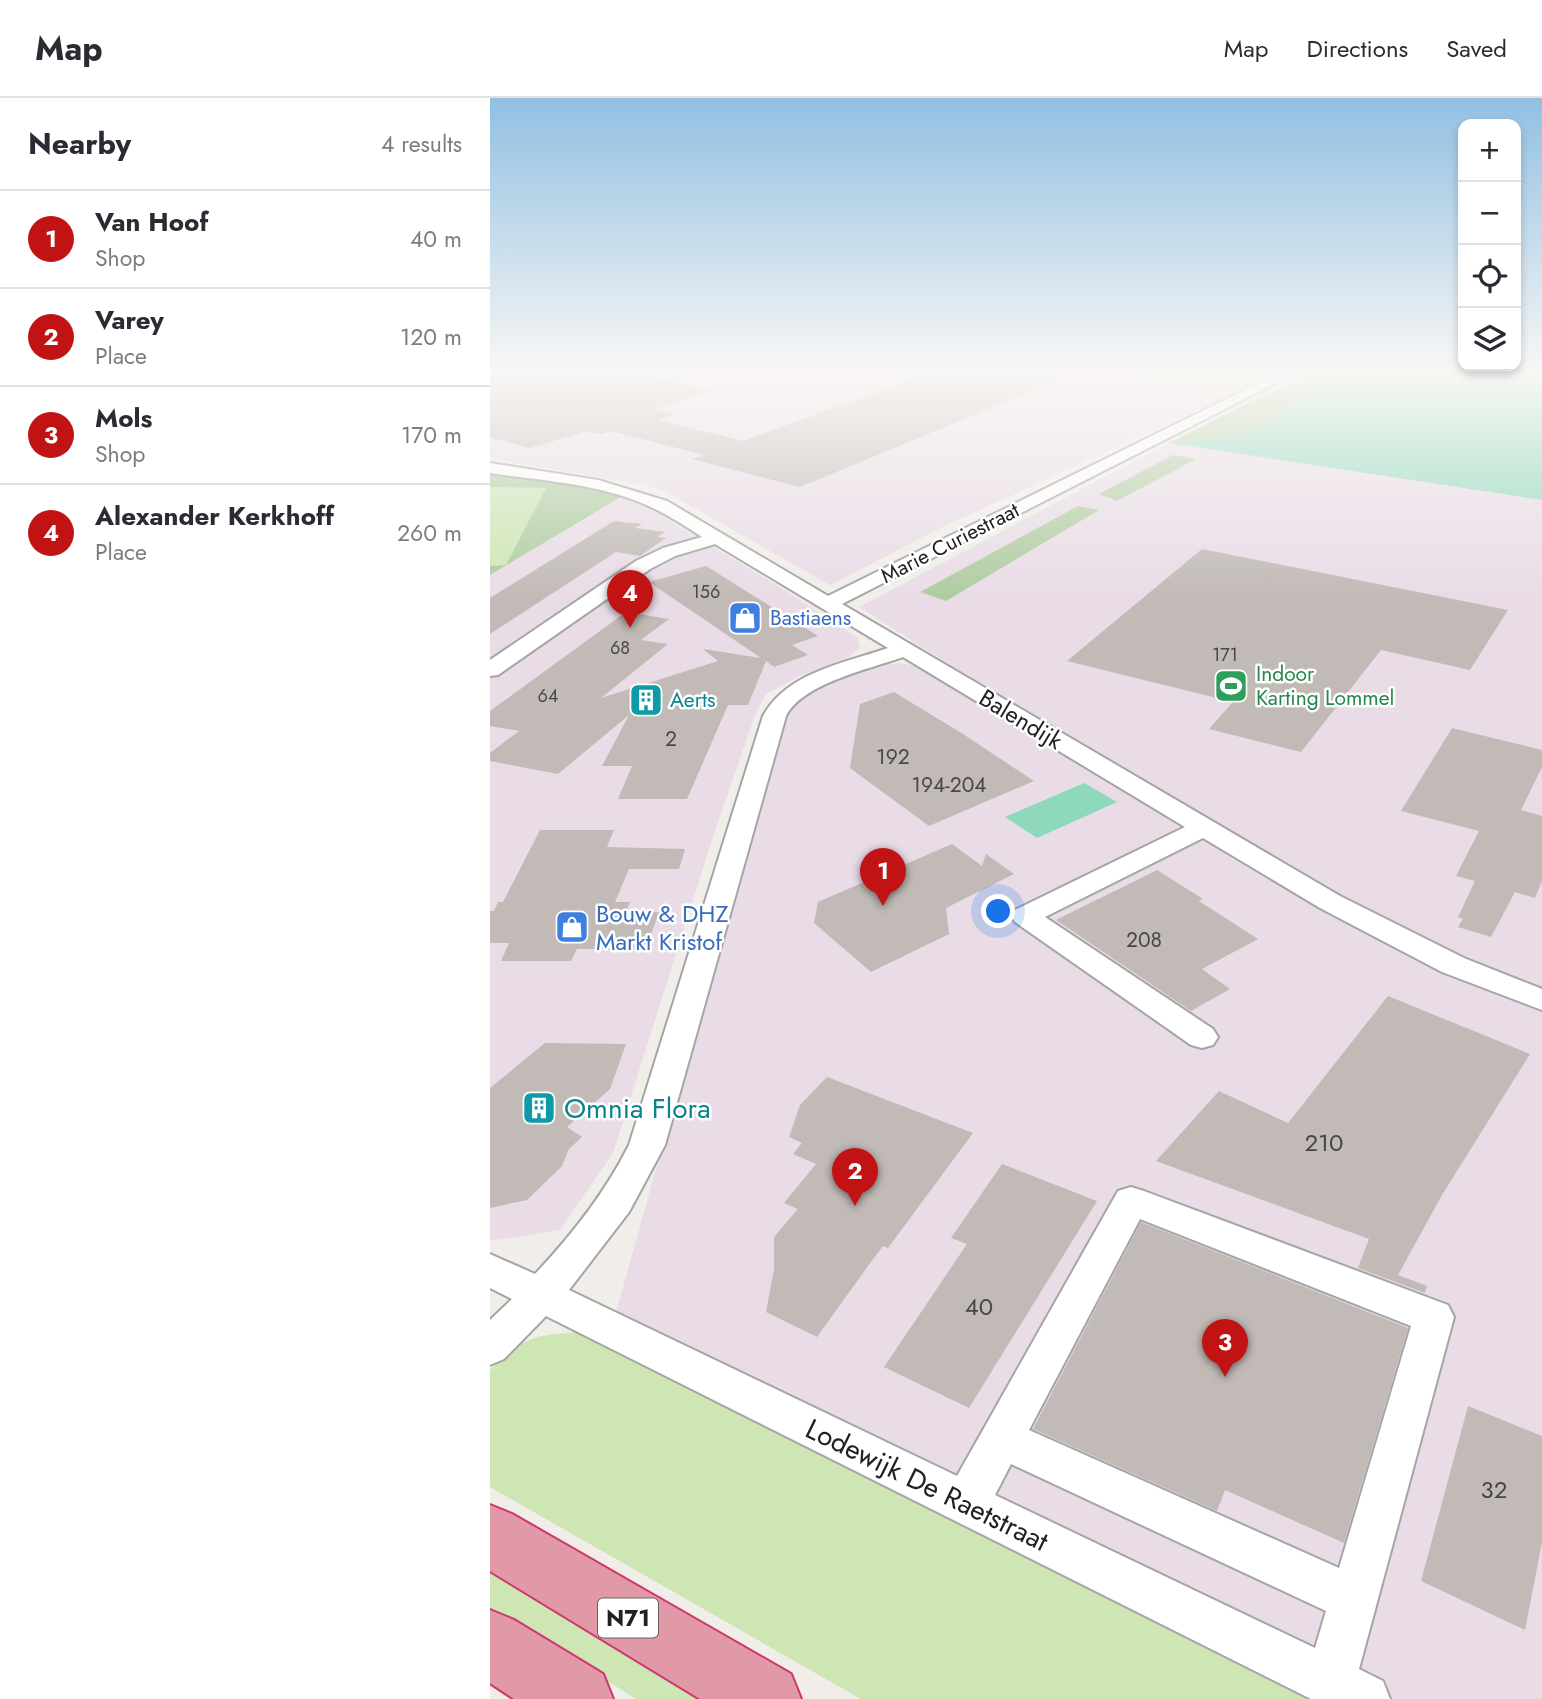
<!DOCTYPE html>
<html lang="en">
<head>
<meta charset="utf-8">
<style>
	:root { --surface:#fff; --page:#f7f7f7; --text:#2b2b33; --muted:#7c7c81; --line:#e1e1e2; --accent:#c11214 }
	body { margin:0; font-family:Jost,sans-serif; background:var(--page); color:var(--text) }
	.controls { position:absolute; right:21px; top:21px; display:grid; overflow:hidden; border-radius:14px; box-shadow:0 4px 10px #0003 }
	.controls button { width:63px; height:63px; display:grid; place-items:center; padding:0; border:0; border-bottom:2px solid var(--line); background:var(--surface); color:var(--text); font:35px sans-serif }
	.you { position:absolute; left:509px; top:814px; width:24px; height:24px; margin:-18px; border:5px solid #fff; border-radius:50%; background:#1a73e8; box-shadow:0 0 0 10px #1a73e833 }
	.badge { display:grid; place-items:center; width:46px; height:46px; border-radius:50%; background:var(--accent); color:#fff; font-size:23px; font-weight:700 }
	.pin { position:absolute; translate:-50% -58px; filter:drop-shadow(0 2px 4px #0008) }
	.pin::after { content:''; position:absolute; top:37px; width:24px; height:21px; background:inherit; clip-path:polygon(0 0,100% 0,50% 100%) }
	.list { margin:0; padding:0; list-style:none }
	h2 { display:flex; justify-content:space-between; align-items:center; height:91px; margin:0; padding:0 28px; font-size:30px }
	h2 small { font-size:23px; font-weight:400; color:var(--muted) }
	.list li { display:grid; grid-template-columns:46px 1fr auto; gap:21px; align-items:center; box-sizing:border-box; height:98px; padding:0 28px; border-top:2px solid var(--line) }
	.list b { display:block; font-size:26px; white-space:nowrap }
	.list p { margin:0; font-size:23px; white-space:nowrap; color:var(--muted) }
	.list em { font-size:23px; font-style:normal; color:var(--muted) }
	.icon { flex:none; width:38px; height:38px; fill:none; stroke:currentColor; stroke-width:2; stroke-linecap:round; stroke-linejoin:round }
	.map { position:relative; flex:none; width:1052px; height:1601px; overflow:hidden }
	header { display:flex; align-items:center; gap:42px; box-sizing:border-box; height:98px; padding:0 35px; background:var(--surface); border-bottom:2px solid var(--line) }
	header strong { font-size:33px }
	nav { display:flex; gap:38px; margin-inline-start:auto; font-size:24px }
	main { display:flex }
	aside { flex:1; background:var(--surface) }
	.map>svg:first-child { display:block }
	.industrial { fill:#e9dce7 }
	.grass { fill:#cde6b4 }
	.forest { fill:#afcca1 }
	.pitch { fill:#8ed8bb }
	.building { fill:#c1bab6 }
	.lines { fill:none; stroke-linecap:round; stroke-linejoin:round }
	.minor-casing { stroke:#a5a5a5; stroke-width:4 }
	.highway-casing { stroke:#cd386d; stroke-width:4 }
	.minor { fill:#fff; fill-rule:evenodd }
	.highway { fill:#e198a7; fill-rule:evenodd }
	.labels { text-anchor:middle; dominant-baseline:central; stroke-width:5; stroke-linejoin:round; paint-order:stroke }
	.far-number-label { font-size:18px; fill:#494746 }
	.far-street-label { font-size:21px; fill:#212121; stroke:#fff }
	.far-shop-label { font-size:21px; fill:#366cbe; stroke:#fff; text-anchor:start }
	.far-leisure-label { font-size:21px; fill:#27864d; stroke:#fff; text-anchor:start }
	.far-culture-label { font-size:21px; fill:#0d838f; stroke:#fff; text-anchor:start }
	.number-label { font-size:21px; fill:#494746 }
	.shield { fill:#fff; stroke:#646464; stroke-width:2 }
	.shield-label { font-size:23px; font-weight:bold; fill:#212121 }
	.street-label { font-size:24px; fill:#212121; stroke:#fff }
	.shop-label { font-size:24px; fill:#366cbe; stroke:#fff; text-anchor:start }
	.near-number-label { font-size:24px; fill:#494746 }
	.near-culture-label { font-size:28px; fill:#0d838f; stroke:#fff; text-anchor:start }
	.near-street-label { font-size:28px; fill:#212121; stroke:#fff }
</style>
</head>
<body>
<header>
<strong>Map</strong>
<nav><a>Map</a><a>Directions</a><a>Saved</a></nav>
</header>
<main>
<aside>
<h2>Nearby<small>4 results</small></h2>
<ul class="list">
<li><span class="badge">1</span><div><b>Van Hoof</b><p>Shop</p></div><em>40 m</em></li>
<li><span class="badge">2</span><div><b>Varey</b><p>Place</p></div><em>120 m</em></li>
<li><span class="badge">3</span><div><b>Mols</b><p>Shop</p></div><em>170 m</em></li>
<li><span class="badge">4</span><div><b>Alexander Kerkhoff</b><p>Place</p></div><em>260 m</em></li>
</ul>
</aside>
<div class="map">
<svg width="1052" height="1601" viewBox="0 0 1052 1601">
	<rect width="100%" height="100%" fill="#f1eee9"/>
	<g class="industrial">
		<polygon points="0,274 636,274 749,293 453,429 340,487 178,395 156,387 0,361"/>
		<polygon points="679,345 1052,402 1052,1601 836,1601 118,1243 258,741 294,619 305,603 345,581 380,569 410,565 428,569 441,576 460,567 369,509"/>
		<polygon points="131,399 156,408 288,488 367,539 370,549 357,561 310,578 276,596 265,617 222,742 123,1055 70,1132 0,1143 0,477"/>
	</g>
	<g class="grass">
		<polygon points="636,274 780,274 749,293"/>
		<polygon points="0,389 57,389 16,468 0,468"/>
		<path d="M88,1234l748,367h-465l-371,-212v-117c32,-32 43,-35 88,-38z"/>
		<polygon points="0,1466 225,1601 146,1601 0,1510"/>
	</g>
	<g class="forest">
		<polygon points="821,278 852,280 755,337 679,345 769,299"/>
		<polygon points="683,357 706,361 627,403 609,396"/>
		<polygon points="0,374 108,392 131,399 0,477 0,468 16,467 56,390 0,389"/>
		<polygon points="588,408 609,412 456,503 430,494"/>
	</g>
	<g class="pitch">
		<polygon points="828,274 1052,274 1052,402 679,345 755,337 850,281 821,278"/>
		<polygon points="594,685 627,704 547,740 515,719"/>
	</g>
	<g class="building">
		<polygon points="21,274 139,274 225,292 164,312 184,316 167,322 253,343 443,274 546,274 576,279 310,389 202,361 215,357 121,333 111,336 97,333 40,350 0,339 0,279"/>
		<polygon points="124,423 152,426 145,430 175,434 167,439 176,440 150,458 126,454 0,536 0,500"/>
		<polygon points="712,451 1018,512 980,572 891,552 811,654 719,631 743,604 577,563"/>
		<polygon points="216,468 328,538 302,547 318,557 284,569 276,563 258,607 238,607 197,701 128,701 142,668 112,668 139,617 68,676 0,663 0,655 29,633 0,628 0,613 136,514 179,521 151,542 178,546 111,600 228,563 213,551 271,560 159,484"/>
		<polygon points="404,594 473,636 544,683 439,728 360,670 370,606"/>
		<polygon points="962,630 1052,652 1052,669 1031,712 1052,718 1052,783 1045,800 1025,794 1001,839 968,829 973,821 968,819 985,783 966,778 989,733 911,713"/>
		<polygon points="50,732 124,732 117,749 195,751 189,771 139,771 125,804 140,804 136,814 169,814 156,851 87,851 81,863 11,863 19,845 0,845 0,813 4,813 8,804 13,804"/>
		<polygon points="462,746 492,768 496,756 524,776 456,810 459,836 381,874 324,825 328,804"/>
		<polygon points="667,772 713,801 709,803 768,841 712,871 740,891 701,913 566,822"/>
		<polygon points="898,898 1040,956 952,1097 908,1177 937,1188 935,1195 868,1170 879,1141 666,1063 729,993 798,1025"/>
		<polygon points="55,945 136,946 120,991 77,1029 92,1039 79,1051 72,1068 37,1102 0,1110 0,990"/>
		<polygon points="337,979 483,1035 398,1150 393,1148 378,1168 327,1239 276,1214 284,1171 284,1139 308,1111 294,1105 326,1066 303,1056 312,1045 299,1039 310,1007"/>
		<polygon points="512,1066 607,1103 479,1310 394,1269 477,1146 461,1140"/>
		<polygon points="651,1124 918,1230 854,1445 735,1392 727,1413 543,1331"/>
		<polygon points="978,1308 1052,1338 1052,1444 1035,1532 931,1483"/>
	</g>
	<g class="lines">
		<defs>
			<path id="minor" d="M791,274h17l-456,232 498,292 124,62 78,31v21l-100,-38 -122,-64 -117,-70 -158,79 168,112 5,8 -5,8 -11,3 -11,-3 -176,-123 -4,-6 4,-6 170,-83 -282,-170c-33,12 -100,26 -117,59l-121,429 -36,67 -60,78 388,186 161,-285 13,-4 13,4 304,114 6,12 -95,352 24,12 7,18h-79l-765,-383 -42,43 -14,6v-45l22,-21 -22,-11v-34l45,20c37,-39 70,-81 94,-129l134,-429c24,-44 82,-53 125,-68l-173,-104 -40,12 -25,13 -152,106 -8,1v-16l146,-99 27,-13 39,-11c-15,-10 -31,-20 -47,-28 -50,-25 -111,-28 -165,-36v-10l108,17 69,21 161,95zM650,1121l271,107 -72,242 -310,-138zM521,1366l315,147 -11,37 -320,-153z"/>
			<g id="highway">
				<polygon points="0,1407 22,1416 301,1576 311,1601 210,1601 0,1473"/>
				<polygon points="0,1512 24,1522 113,1576 123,1601 24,1601 0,1585"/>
			</g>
		</defs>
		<use href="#minor" class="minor-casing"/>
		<use href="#highway" class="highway-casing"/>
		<use href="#minor" class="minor"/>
		<use href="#highway" class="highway"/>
	</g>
	<linearGradient id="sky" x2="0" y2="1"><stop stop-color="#91c0e2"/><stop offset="0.55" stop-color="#f9f7f5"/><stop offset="1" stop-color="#f9f7f5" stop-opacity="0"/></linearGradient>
	<rect width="1052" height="498" fill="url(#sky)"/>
	<defs>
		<symbol id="shop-square" viewBox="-11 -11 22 22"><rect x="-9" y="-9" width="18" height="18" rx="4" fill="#3f7fe0" stroke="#fff"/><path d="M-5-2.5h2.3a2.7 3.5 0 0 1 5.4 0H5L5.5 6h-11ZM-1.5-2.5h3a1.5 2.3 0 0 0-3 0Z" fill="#fff"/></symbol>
		<symbol id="stadium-square" viewBox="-11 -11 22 22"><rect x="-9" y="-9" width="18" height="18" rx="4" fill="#2e9e5b" stroke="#fff"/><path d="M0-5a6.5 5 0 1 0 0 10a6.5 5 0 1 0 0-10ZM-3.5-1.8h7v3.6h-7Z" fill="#fff"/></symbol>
		<symbol id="building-square" viewBox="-11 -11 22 22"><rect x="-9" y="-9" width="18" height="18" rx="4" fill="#0f9aa8" stroke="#fff"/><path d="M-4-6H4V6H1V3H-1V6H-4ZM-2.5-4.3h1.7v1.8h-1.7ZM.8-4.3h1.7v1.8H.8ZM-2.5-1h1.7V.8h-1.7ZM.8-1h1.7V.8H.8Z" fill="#fff"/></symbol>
	</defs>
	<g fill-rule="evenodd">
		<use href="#shop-square" x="236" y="501" width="38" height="38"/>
		<use href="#stadium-square" x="722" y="569" width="38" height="38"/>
		<use href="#building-square" x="137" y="583" width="38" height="38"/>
		<use href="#shop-square" x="63" y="810" width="38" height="38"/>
		<use href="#building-square" x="30" y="991" width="38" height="38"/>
	</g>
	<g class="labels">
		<g class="far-number-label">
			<text x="216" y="494">156</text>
			<text x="130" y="550">68</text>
			<text x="735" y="557">171</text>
			<text x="58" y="598">64</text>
		</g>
		<g class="far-street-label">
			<text transform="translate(460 445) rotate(-27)">Marie Curiestraat</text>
		</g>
		<g class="far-shop-label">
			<text x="280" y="520">Bastiaens</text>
		</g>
		<g class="far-leisure-label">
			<text x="766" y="576">Indoor<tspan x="766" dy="24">Karting Lommel</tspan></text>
		</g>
		<g class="far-culture-label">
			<text x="180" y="602">Aerts</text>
		</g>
		<g class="number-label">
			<text x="181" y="641">2</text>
			<text x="403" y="659">192</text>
			<text x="459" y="687">194-204</text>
			<text x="654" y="842">208</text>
		</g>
		<rect class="shield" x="108" y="1500.5" width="60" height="39" rx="5"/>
		<g class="shield-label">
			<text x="138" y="1520">N71</text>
		</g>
		<g class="street-label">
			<text transform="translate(531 621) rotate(31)">Balendijk</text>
		</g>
		<g class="shop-label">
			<text x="106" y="815">Bouw &amp; DHZ<tspan x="106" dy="28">Markt Kristof</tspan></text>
		</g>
		<g class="near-number-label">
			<text x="834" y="1044">210</text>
			<text x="489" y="1208">40</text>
			<text x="1004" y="1391">32</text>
		</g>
		<g class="near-culture-label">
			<text x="74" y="1010">Omnia Flora</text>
		</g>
		<g class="near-street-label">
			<text transform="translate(437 1387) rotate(26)">Lodewijk De Raetstraat</text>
		</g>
	</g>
</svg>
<div class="controls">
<button>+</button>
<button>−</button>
<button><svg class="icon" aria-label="locate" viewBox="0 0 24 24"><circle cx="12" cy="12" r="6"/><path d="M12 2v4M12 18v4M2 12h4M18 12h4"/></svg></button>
<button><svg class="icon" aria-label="layers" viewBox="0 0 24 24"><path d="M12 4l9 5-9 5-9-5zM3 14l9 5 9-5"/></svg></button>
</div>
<div class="you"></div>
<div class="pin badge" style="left:393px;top:808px">1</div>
<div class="pin badge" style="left:365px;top:1108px">2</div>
<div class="pin badge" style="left:735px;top:1279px">3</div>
<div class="pin badge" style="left:140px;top:530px">4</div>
</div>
</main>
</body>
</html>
